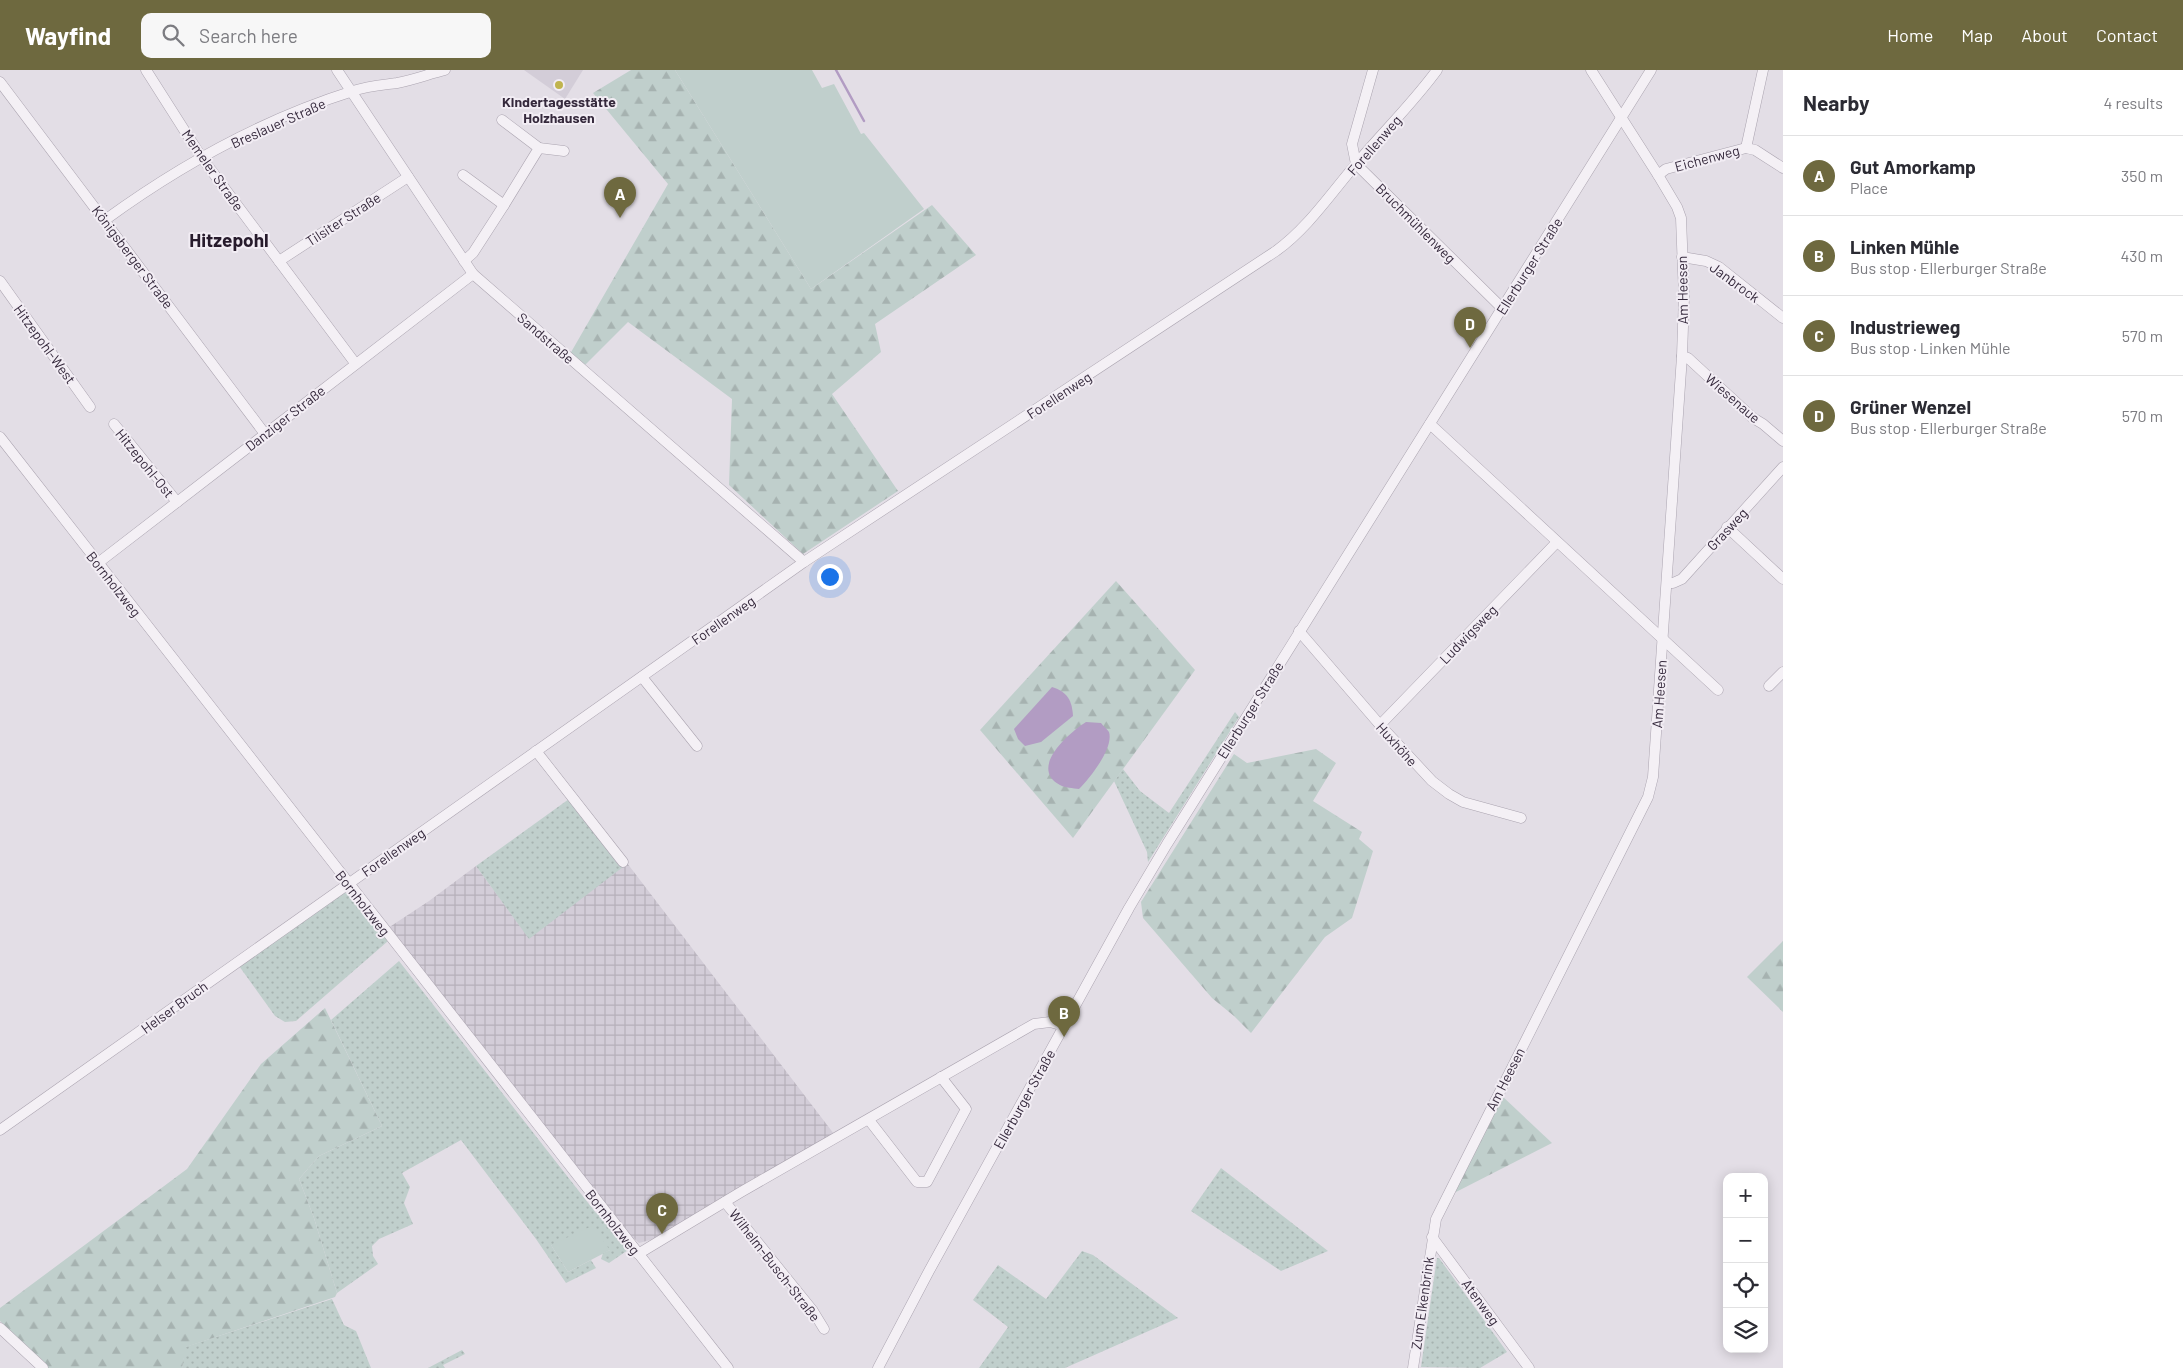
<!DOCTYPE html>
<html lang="en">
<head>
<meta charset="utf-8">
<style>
	:root { --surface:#fff; --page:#f7f7f7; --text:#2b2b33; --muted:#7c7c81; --line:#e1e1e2; --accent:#6e693f }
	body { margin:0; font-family:Barlow,sans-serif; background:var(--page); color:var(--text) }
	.controls { position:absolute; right:15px; bottom:15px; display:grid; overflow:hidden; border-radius:10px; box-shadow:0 2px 12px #0003 }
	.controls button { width:45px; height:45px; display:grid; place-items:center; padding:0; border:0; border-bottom:1px solid var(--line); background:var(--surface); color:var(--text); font:25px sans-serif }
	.you { position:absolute; left:829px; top:506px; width:18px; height:18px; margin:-12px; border:4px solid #fff; border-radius:50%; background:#1a73e8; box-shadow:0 0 0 8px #1a73e833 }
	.badge { display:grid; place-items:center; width:32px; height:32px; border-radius:50%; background:var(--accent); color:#fff; font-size:16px; font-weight:700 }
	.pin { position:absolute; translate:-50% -41px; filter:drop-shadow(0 1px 2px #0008) }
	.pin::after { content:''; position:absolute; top:26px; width:18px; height:15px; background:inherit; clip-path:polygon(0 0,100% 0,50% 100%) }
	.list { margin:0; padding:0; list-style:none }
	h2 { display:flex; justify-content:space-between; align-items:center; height:65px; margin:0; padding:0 20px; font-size:21px }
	h2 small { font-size:16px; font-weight:400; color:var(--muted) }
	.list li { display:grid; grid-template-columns:32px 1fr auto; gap:15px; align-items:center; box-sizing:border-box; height:80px; padding:0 20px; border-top:1px solid var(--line) }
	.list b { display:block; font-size:19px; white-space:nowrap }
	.list p { margin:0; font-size:16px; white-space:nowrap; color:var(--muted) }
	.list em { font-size:16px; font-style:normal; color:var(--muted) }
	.icon { flex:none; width:28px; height:28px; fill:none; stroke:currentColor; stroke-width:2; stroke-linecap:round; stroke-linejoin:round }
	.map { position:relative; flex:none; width:1783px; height:1298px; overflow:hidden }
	header { display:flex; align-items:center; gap:30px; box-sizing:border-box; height:70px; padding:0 25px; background:var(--accent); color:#fff }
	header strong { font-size:24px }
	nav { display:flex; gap:28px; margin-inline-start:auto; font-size:18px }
	.search { width:350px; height:45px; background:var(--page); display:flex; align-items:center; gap:12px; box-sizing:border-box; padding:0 18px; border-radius:10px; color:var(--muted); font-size:19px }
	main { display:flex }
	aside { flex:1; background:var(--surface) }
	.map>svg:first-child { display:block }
	.built { fill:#d3cdd8 }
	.industrial { fill:url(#industrial-grid) }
	.grass { fill:url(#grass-dots) }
	.forest { fill:url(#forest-firs) }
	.pitch { fill:#c0cfcc }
	.water { fill:#b29cc3 }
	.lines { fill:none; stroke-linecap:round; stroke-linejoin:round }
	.stream { stroke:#b29cc3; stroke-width:2.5 }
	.street-casing { stroke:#aba4b0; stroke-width:11 }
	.street { stroke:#f4f0f5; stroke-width:10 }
	.poi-dot { fill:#c0b44e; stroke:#f2edf4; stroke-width:2 }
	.labels { text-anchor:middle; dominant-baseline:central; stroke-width:4; stroke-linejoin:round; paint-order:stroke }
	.poi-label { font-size:14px; font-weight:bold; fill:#35293c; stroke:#f2edf4 }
	.street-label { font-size:14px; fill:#35293c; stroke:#f2edf4 }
	.district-label { font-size:19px; font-weight:bold; fill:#271b2c; stroke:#f2edf4 }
</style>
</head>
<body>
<header>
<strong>Wayfind</strong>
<div class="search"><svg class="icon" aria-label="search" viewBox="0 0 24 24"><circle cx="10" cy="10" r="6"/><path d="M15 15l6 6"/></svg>Search here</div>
<nav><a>Home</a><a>Map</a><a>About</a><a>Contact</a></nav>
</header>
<main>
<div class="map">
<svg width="1783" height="1298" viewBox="0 0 1783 1298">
	<defs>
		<pattern id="industrial-grid" width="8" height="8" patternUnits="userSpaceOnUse" patternTransform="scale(1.25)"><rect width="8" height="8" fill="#d3cdd8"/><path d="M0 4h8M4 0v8" fill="none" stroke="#b6b0ba"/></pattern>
		<pattern id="grass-dots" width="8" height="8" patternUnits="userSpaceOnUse" patternTransform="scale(1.25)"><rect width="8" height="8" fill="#c0cfcc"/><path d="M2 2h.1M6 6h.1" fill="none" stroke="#a6b2b0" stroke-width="1.8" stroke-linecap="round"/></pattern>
		<pattern id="forest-firs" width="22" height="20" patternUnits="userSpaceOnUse" patternTransform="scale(1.25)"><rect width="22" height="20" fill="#c0cfcc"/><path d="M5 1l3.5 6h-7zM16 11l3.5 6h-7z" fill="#a6b2b0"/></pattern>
	</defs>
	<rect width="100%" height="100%" fill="#e3dee6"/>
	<polygon class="built" points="524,0 583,0 565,29"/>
	<polygon class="industrial" points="627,793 834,1064 654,1169 639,1173 625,1160 388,858 429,831 476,796 529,868"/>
	<g class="grass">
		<polygon points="1235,642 1239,647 1148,792 1147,782 1114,711 1123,699 1140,721 1169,743"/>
		<polygon points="569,729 623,797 529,869 476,796"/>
		<polygon points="344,823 351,824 388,871 296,951 285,952 275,946 239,896"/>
		<polygon points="399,891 596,1143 600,1141 628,1180 609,1193 601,1189 603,1183 610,1180 551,1175 568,1202 591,1190 596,1198 566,1213 536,1169 461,1070 402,1103 410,1117 404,1133 413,1154 379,1169 372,1176 373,1186 378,1194 337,1223 314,1148 299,1109 319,1086 382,1056 331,950"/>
		<polygon points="1221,1098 1328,1181 1281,1201 1191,1141"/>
		<polygon points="1082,1181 1093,1185 1178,1248 1065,1298 979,1298 1008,1257 973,1230 998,1195 1046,1229"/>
		<polygon points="1437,1188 1439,1188 1507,1282 1480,1298 1421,1297"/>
		<polygon points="332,1229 344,1255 356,1261 371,1298 182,1298 185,1277"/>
		<polygon points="462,1280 465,1284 443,1295 445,1298 428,1298"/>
	</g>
	<g class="forest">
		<polygon points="631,0 675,0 811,219 932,135 976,185 875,254 881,282 832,324 898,421 803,484 729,415 732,329 628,252 584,296 570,284 668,114 593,23"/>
		<polygon points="1116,511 1195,600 1073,768 980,660"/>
		<polygon points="1316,679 1336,693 1313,731 1362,762 1359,769 1373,781 1352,848 1325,867 1251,963 1234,946 1212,928 1143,848 1141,832 1234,684 1247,693"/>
		<polygon points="1783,871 1783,942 1747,907"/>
		<polygon points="325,938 382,1056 319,1086 299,1109 314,1148 337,1223 335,1227 186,1277 182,1298 48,1298 0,1251 0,1238 187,1099 261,994"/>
		<polygon points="1501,1025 1552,1073 1456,1122 1454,1118"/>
	</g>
	<g class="pitch">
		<polygon points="675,0 812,0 822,18 834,14 861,64 864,63 924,139 811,219"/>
		<polygon points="592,1156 610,1180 568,1202 551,1175"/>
	</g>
	<g class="water">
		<path d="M1052,617c16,5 20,14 21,29l-32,26 -16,4 -7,-7 -4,-10z"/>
		<path d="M1086,652l15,1c2,3 6,6 8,9 5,16 -19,46 -30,57 -6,-1 -14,-1 -19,-4 -32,-17 10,-53 26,-63z"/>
	</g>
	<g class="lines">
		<polyline class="stream" points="836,0 864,51"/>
		<defs>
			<g id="street">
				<polyline points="146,0 202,88 355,293"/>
				<polyline points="337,0 473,204 804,492"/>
				<polyline points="1373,0 1352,74 1356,94 1502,238"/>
				<polyline points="0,12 265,364"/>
				<polyline points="502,50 539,78 504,135"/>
				<polyline points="539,78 564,81"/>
				<polyline points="1746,78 1763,0"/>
				<polyline points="463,105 504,135 473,183 464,191"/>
				<polyline points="1658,105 1666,99 1746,78 1755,80 1783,98"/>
				<path d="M105,150c74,-54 159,-101 248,-129 14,-5 29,-6 44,-8 16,-3 32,-9 48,-13"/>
				<polyline points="1682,187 1706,191 1719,197 1783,248"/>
				<polyline points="279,191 408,107"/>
				<polyline points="0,211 90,337"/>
				<polyline points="1682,286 1688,288 1753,348 1763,354 1783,371"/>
				<polyline points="114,354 177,432"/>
				<polyline points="1430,354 1718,620"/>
				<polyline points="0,367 728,1298"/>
				<polyline points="1727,457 1783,509"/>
				<polyline points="98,493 473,204"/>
				<polyline points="1667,513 1673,513 1682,509 1783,397"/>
				<polyline points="1299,561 1380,655 1432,711 1449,724 1463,732 1521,748"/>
				<polyline points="642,607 697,676"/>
				<polyline points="1769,616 1783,602"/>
				<polyline points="1380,655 1557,472"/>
				<polyline points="536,681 623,792"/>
				<polyline points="869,1050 917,1112 927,1112 966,1039 941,1007"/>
				<path d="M0,1060l804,-568 472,-311c32,-23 55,-58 81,-88 26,-31 56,-60 80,-93"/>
				<polyline points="725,1132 813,1241 824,1259"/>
				<polyline points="1432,1167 1529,1298"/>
				<polyline points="638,1184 741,1122 1034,954 1050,952 1064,956"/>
				<polyline points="0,1258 43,1298"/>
				<polyline points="878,1298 929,1201 1129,838 1167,774 1651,0"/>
				<polyline points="1413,1298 1436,1149 1648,727 1653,707 1682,286 1684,226 1681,148 1677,137 1658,105 1591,0"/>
			</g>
		</defs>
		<use href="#street" class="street-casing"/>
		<use href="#street" class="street"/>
	</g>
	<circle class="poi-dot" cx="559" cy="15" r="5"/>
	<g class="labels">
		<g class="poi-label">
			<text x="559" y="31">Kindertagesstätte<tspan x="559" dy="16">Holzhausen</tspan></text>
		</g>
		<g class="street-label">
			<text transform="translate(278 53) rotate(-24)">Breslauer Straße</text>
			<text transform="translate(1374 75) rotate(-49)">Forellenweg</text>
			<text transform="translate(1707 88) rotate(-15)">Eichenweg</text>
			<text transform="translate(213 100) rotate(55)">Memeler Straße</text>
			<text transform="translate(343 149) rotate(-33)">Tilsiter Straße</text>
			<text transform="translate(1416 153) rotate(45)">Bruchmühlenweg</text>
			<text transform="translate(133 187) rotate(53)">Königsberger Straße</text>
			<text transform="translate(1529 196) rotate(-58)">Ellerburger Straße</text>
			<text transform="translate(1735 212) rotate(36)">Janbrock</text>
			<text transform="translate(1682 220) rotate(-91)">Am Heesen</text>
			<text transform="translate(546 268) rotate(41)">Sandstraße</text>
			<text transform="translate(45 274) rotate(54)">Hitzepohl-West</text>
			<text transform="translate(1059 325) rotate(-33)">Forellenweg</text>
			<text transform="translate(1733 328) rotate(41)">Wiesenaue</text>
			<text transform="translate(285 348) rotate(-38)">Danziger Straße</text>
			<text transform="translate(145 393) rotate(51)">Hitzepohl-Ost</text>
			<text transform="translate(1727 459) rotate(-47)">Grasweg</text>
			<text transform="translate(114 514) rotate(52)">Bornholzweg</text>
			<text transform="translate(723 550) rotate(-35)">Forellenweg</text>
			<text transform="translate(1468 564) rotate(-46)">Ludwigsweg</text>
			<text transform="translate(1659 624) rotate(-86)">Am Heesen</text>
			<text transform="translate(1250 640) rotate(-58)">Ellerburger Straße</text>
			<text transform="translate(1397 674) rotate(48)">Huxhöhe</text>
			<text transform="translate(393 782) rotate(-35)">Forellenweg</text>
			<text transform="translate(363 833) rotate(52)">Bornholzweg</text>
			<text transform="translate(174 937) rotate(-36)">Helser Bruch</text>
			<text transform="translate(1505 1009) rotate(-63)">Am Heesen</text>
			<text transform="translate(1024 1029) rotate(-61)">Ellerburger Straße</text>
			<text transform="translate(613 1152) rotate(52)">Bornholzweg</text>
			<text transform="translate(775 1195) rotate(52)">Wilhelm-Busch-Straße</text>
			<text transform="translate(1481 1232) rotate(54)">Atenweg</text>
			<text transform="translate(1422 1233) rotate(-82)">Zum Elkenbrink</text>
		</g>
		<g class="district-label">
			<text x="229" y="169">Hitzepohl</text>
		</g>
	</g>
</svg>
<div class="controls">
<button>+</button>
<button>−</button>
<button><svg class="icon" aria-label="locate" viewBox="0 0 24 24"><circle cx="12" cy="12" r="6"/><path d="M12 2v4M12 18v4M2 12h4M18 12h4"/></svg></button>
<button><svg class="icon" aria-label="layers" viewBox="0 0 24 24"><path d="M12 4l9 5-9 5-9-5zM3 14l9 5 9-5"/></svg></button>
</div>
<div class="you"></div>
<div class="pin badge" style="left:620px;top:148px">A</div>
<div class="pin badge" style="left:1064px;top:967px">B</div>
<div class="pin badge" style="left:662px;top:1164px">C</div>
<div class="pin badge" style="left:1470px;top:278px">D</div>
</div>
<aside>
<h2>Nearby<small>4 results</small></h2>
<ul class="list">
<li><span class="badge">A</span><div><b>Gut Amorkamp</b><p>Place</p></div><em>350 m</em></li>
<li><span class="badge">B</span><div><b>Linken Mühle</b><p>Bus stop · Ellerburger Straße</p></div><em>430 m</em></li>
<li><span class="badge">C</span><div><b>Industrieweg</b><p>Bus stop · Linken Mühle</p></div><em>570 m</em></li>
<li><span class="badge">D</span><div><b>Grüner Wenzel</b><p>Bus stop · Ellerburger Straße</p></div><em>570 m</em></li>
</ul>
</aside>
</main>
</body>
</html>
